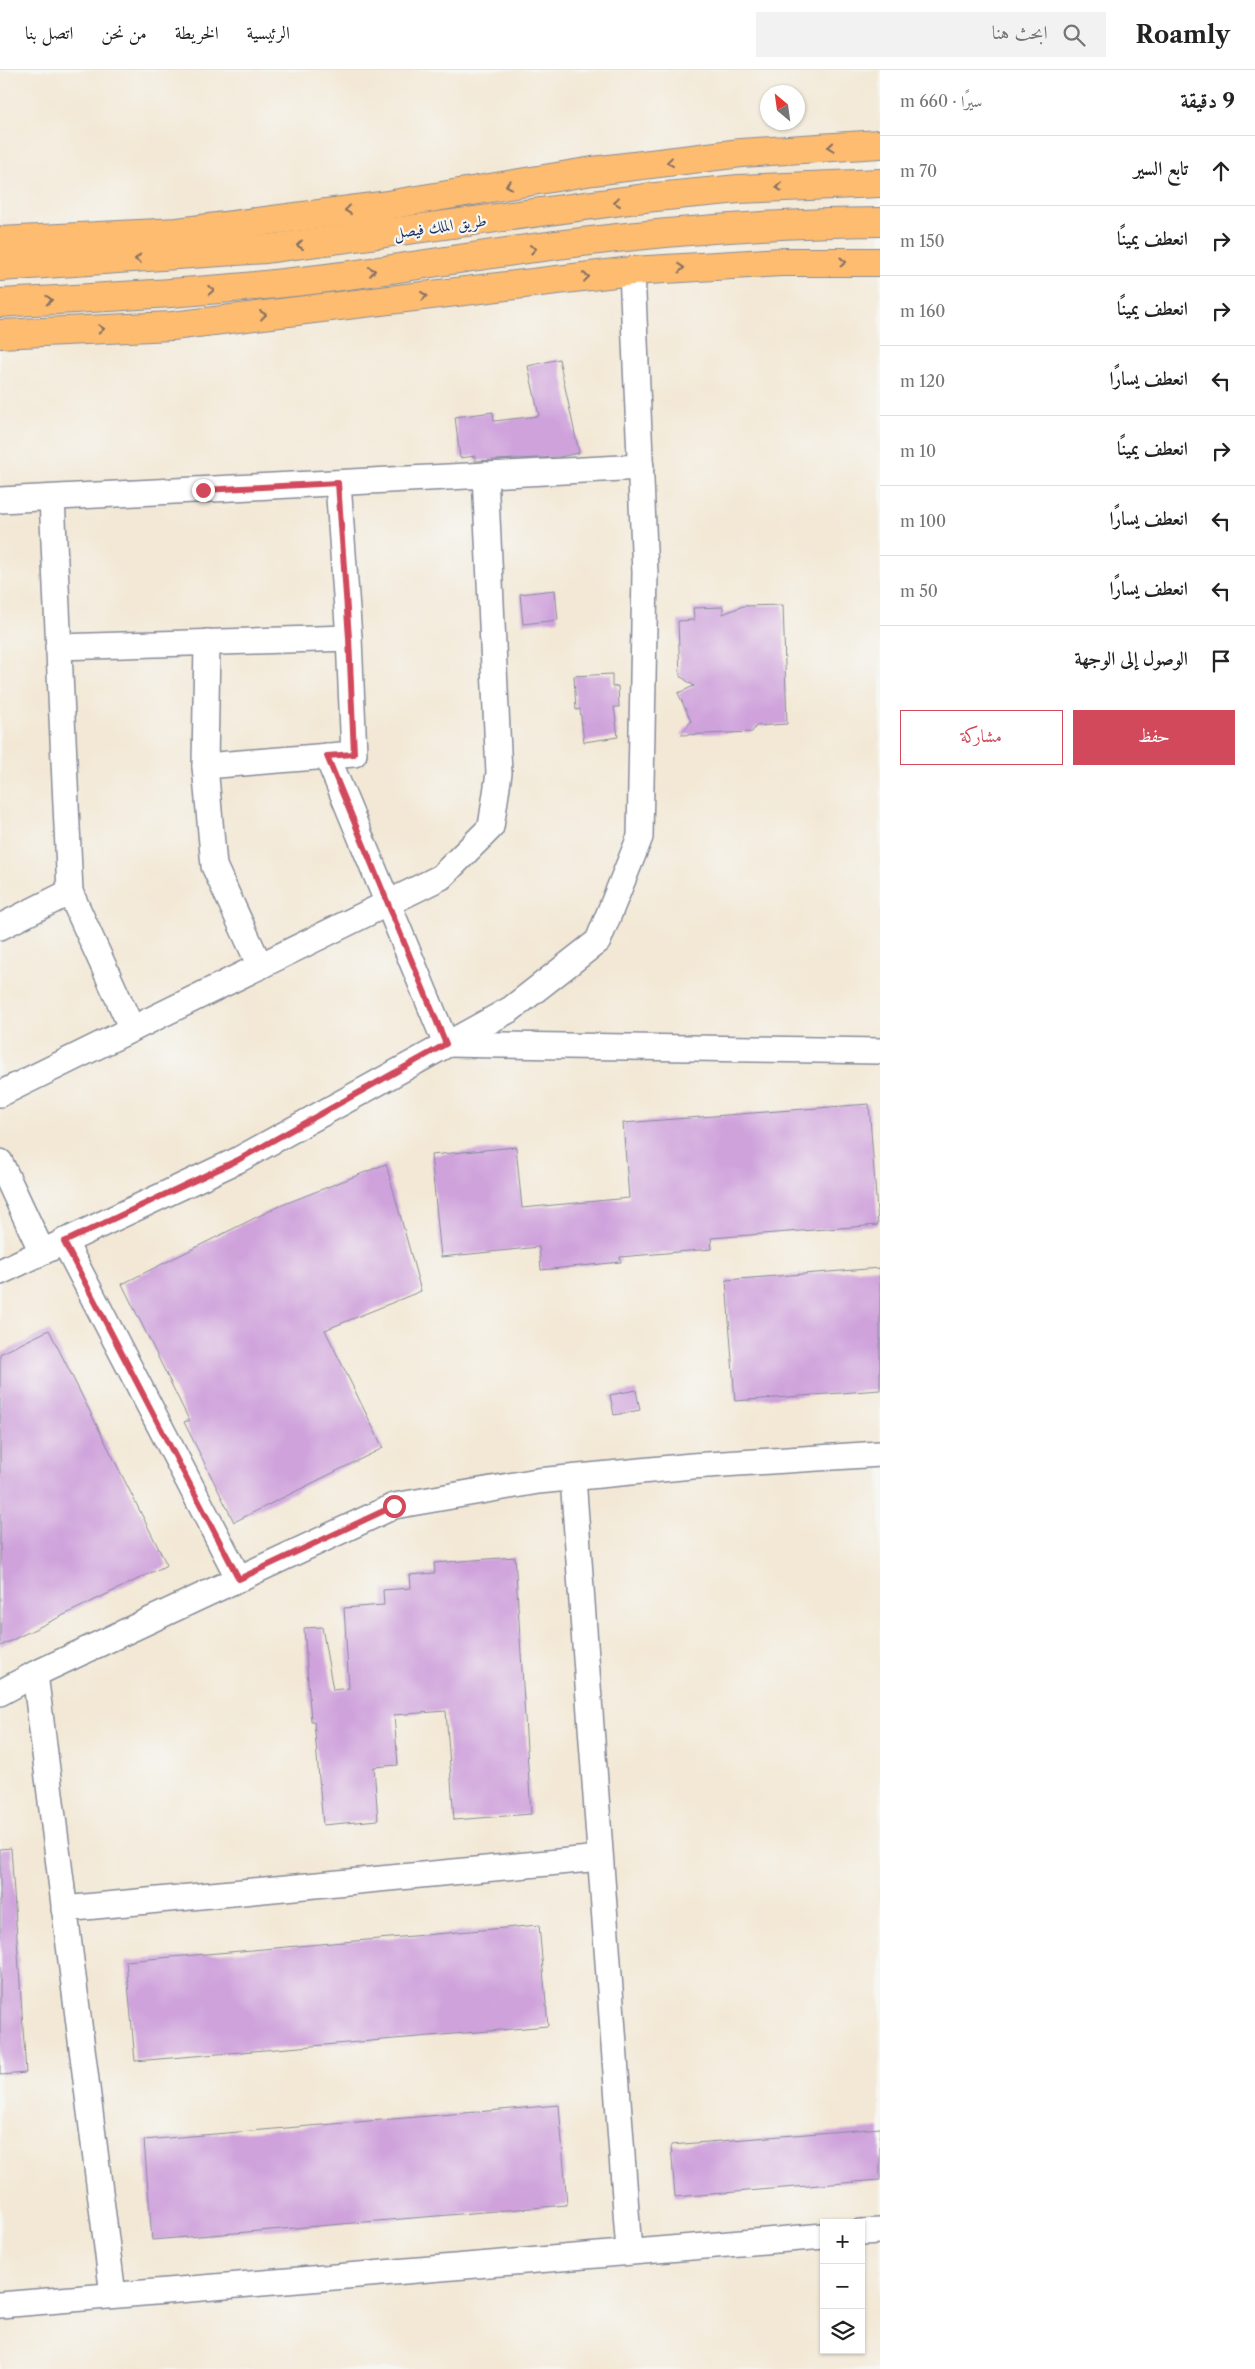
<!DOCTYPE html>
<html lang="ar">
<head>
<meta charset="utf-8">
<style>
	:root { --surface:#fff; --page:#f2f2f2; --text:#222; --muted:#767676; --line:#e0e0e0; --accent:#d1495b }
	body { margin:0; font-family:"Libre Caslon Text",Amiri,serif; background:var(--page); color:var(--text); direction:rtl }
	.controls { position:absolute; right:15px; bottom:15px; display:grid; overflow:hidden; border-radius:0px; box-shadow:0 1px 4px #0004 }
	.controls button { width:45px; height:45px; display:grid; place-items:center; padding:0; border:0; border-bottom:1px solid var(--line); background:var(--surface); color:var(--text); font:25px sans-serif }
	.compass { position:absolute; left:760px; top:15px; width:45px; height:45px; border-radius:50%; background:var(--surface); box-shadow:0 1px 4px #0004; rotate:331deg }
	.stop { position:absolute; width:15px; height:15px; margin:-11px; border:4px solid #d1495b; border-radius:50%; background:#fff }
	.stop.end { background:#d1495b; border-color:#fff; box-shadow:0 1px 5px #0008 }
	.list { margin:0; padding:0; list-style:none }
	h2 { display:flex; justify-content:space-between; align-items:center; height:65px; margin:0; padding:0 20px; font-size:21px }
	h2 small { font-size:16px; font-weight:400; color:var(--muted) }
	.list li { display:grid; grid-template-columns:32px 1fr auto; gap:15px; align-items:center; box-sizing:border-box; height:70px; padding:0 20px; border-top:1px solid var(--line) }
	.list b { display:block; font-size:19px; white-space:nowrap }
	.list em { font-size:16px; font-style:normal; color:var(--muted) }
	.actions { display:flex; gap:10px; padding:15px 20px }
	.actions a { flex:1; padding:11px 0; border:1px solid var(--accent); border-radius:0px; text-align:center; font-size:18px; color:var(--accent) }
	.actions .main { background:var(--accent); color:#fff }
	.icon { flex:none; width:28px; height:28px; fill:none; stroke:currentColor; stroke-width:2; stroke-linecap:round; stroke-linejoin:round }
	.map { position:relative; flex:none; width:880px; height:2299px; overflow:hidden; direction:ltr }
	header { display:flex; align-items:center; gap:30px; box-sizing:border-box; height:70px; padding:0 25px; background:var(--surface); border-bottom:1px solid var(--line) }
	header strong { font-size:24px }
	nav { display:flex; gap:28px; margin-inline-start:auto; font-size:18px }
	.search { width:350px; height:45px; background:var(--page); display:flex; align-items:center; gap:12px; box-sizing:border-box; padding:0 18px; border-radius:0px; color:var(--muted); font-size:19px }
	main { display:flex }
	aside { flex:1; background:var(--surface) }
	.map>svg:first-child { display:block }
	.building { fill:#cfa2dc }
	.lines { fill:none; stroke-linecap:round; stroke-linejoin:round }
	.minor-casing { stroke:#878c9a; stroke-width:28 }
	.major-casing { stroke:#878c9a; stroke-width:30 }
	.highway-casing { stroke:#878c9a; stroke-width:30 }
	.minor { stroke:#fff; stroke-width:25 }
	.major { stroke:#fdbc6f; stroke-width:28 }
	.highway { stroke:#fdbc6f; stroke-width:28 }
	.oneway { stroke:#816e66 }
	.route { stroke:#d1495b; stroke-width:6 }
	.labels { text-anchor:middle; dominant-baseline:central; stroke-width:4.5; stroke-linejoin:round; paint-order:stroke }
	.street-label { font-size:16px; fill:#1b2f5e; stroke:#f6f6f2 }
</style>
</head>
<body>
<header>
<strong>Roamly</strong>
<div class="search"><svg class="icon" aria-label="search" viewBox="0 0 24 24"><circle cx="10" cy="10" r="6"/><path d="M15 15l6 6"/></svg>ابحث هنا</div>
<nav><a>الرئيسية</a><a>الخريطة</a><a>من نحن</a><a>اتصل بنا</a></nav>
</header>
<main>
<aside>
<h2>9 دقيقة<small>سيرًا · 660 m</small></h2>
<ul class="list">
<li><svg class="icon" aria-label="ahead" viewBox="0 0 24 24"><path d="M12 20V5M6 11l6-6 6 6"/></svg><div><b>تابع السير</b></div><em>70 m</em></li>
<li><svg class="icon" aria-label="right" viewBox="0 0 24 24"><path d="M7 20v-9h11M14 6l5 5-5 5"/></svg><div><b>انعطف يمينًا</b></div><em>150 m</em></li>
<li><svg class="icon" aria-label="right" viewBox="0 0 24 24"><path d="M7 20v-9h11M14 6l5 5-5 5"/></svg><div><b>انعطف يمينًا</b></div><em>160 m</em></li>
<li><svg class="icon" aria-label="left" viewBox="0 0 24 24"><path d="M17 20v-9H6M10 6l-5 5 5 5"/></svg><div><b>انعطف يسارًا</b></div><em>120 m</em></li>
<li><svg class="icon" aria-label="right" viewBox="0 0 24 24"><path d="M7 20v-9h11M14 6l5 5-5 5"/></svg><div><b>انعطف يمينًا</b></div><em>10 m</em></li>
<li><svg class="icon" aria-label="left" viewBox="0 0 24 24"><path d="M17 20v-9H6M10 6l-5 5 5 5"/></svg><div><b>انعطف يسارًا</b></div><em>100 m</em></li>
<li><svg class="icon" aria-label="left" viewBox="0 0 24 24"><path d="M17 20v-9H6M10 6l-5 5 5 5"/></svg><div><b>انعطف يسارًا</b></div><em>50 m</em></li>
<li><svg class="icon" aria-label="arrive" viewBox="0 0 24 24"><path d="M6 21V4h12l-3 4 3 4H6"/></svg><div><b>الوصول إلى الوجهة</b></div></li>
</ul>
<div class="actions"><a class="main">حفظ</a><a>مشاركة</a></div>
</aside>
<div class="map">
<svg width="880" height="2299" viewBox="0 0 880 2299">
	<rect width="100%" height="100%" fill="#f6f6f2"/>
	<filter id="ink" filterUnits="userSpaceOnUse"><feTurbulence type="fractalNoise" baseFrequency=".02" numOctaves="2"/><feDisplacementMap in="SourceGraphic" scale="10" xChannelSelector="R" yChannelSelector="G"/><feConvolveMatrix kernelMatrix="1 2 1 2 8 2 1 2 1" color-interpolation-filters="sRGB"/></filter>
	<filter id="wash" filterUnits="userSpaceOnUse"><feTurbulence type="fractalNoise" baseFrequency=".0096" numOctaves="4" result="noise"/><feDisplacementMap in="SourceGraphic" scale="20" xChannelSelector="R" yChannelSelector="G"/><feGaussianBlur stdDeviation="1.12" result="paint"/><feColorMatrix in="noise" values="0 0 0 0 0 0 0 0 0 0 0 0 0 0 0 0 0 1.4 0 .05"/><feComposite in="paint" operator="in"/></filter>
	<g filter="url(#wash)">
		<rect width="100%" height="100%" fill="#f3e8d5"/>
		<g id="blocks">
			<g class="building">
				<polygon points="559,289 579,383 559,387 475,391 475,386 460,388 455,347 493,342 494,351 539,346 528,296"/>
				<polygon points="555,520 558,550 523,554 520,524"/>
				<polygon points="783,535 787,654 756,656 752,662 681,665 691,651 678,623 694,616 680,606 678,551 694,550 693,538 723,537 723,544 743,536"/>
				<polygon points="612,604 612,617 618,616 619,637 614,637 618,667 584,672 580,639 576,640 574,606"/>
				<polygon points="869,1034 878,1155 711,1168 712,1179 620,1187 621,1192 541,1200 539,1177 441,1187 431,1085 516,1077 522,1138 629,1128 623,1053"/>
				<polygon points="386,1094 421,1221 325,1260 383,1378 234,1452 184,1352 189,1350 122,1214 277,1137"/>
				<polygon points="880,1198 880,1320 735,1331 726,1210"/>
				<polygon points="49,1260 167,1495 0,1576 0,1284"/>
				<polygon points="636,1320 640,1340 614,1345 610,1325"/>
				<polygon points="515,1487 531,1744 454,1750 446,1641 394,1645 398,1695 374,1697 378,1750 323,1755 314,1651 311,1651 304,1558 322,1557 333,1620 349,1618 344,1538 384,1535 383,1520 411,1518 410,1505 435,1503 434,1493"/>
				<polygon points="11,1778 26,2003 0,2005 0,1779"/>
				<polygon points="539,1855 548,1956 135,1991 126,1891"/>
				<polygon points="559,2035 567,2135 152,2170 144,2070"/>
				<polygon points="880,2058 880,2110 675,2127 671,2075"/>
			</g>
		</g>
	</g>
	<g filter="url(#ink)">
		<use href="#blocks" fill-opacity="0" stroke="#878c9a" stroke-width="1"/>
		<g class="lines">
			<defs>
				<g id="minor">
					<polyline points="52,428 70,822 132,959"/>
					<polyline points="0,430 641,397"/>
					<polyline points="207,572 205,696 214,796 260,896"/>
					<polyline points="58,577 349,568"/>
					<polyline points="327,686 446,974 880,981"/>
					<polyline points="205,696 354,684 349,568 338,413"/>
					<polyline points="0,857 70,822"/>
					<polyline points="0,1024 441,807 491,757 499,703 485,405"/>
					<polyline points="0,1092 42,1182"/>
					<polyline points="64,1171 239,1509"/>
					<polyline points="0,1202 238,1090 511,939 598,871 640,767 645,503 632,201"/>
					<polyline points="573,1408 629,2182"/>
					<polyline points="35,1604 113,2225"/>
					<polyline points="0,1623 35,1604 394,1436 538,1411 692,1396 880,1384"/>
					<polyline points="64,1839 600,1788"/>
					<polyline points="861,2162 880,2161"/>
					<polyline points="0,2235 824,2166"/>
				</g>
				<g id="major">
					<polyline points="0,171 178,162 381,136 593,101 741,83 880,74"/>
					<polyline points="0,264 172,256 632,201 782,192 880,192"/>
				</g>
				<g id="highway">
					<polyline points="0,197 266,179 645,128 739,119 880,113"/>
					<path d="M0,233c107,-6 213,-11 319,-24 82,-10 164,-25 246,-35 105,-13 210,-21 315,-22"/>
				</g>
			</defs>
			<use href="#minor" class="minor-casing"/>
			<use href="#major" class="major-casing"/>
			<use href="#highway" class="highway-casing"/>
			<use href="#minor" class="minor"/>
			<use href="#major" class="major"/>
			<use href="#highway" class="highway"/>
		</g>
		<defs><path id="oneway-chevron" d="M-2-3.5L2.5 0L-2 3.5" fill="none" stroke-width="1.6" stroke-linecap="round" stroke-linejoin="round" transform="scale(1.25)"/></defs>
		<g class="oneway">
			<use href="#oneway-chevron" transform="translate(831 77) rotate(176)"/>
			<use href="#oneway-chevron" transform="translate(670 92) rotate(173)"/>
			<use href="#oneway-chevron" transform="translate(509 115) rotate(171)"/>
			<use href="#oneway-chevron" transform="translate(779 117) rotate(177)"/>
			<use href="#oneway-chevron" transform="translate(617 132) rotate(173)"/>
			<use href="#oneway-chevron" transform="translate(348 140) rotate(173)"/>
			<use href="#oneway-chevron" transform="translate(300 175) rotate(173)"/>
			<use href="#oneway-chevron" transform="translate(533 179) rotate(-8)"/>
			<use href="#oneway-chevron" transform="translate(138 189) rotate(177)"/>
			<use href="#oneway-chevron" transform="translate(843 192) rotate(-1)"/>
			<use href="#oneway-chevron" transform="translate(681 198) rotate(-3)"/>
			<use href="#oneway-chevron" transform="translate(372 201) rotate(-8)"/>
			<use href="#oneway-chevron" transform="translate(586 207) rotate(-7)"/>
			<use href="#oneway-chevron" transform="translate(211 220) rotate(-4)"/>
			<use href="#oneway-chevron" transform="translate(424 226) rotate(-7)"/>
			<use href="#oneway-chevron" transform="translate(49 230) rotate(-3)"/>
			<use href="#oneway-chevron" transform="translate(263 245) rotate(-7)"/>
			<use href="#oneway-chevron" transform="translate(101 259) rotate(-3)"/>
		</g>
	</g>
	<g class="lines" filter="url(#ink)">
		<polyline class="route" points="203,420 338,413 349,568 354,684 327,686 446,974 238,1090 64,1172 239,1509 394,1436"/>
	</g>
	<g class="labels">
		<g class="street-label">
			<text transform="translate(440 156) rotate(-8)">طريق الملك فيصل</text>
		</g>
	</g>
</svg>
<div class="controls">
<button>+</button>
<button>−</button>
<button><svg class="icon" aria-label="layers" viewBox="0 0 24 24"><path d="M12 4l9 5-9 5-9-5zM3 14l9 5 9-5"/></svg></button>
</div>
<svg class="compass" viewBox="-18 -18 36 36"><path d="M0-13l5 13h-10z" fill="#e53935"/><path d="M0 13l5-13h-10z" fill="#767676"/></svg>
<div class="stop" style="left:394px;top:1436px"></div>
<div class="stop end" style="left:203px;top:420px"></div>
</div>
</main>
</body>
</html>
